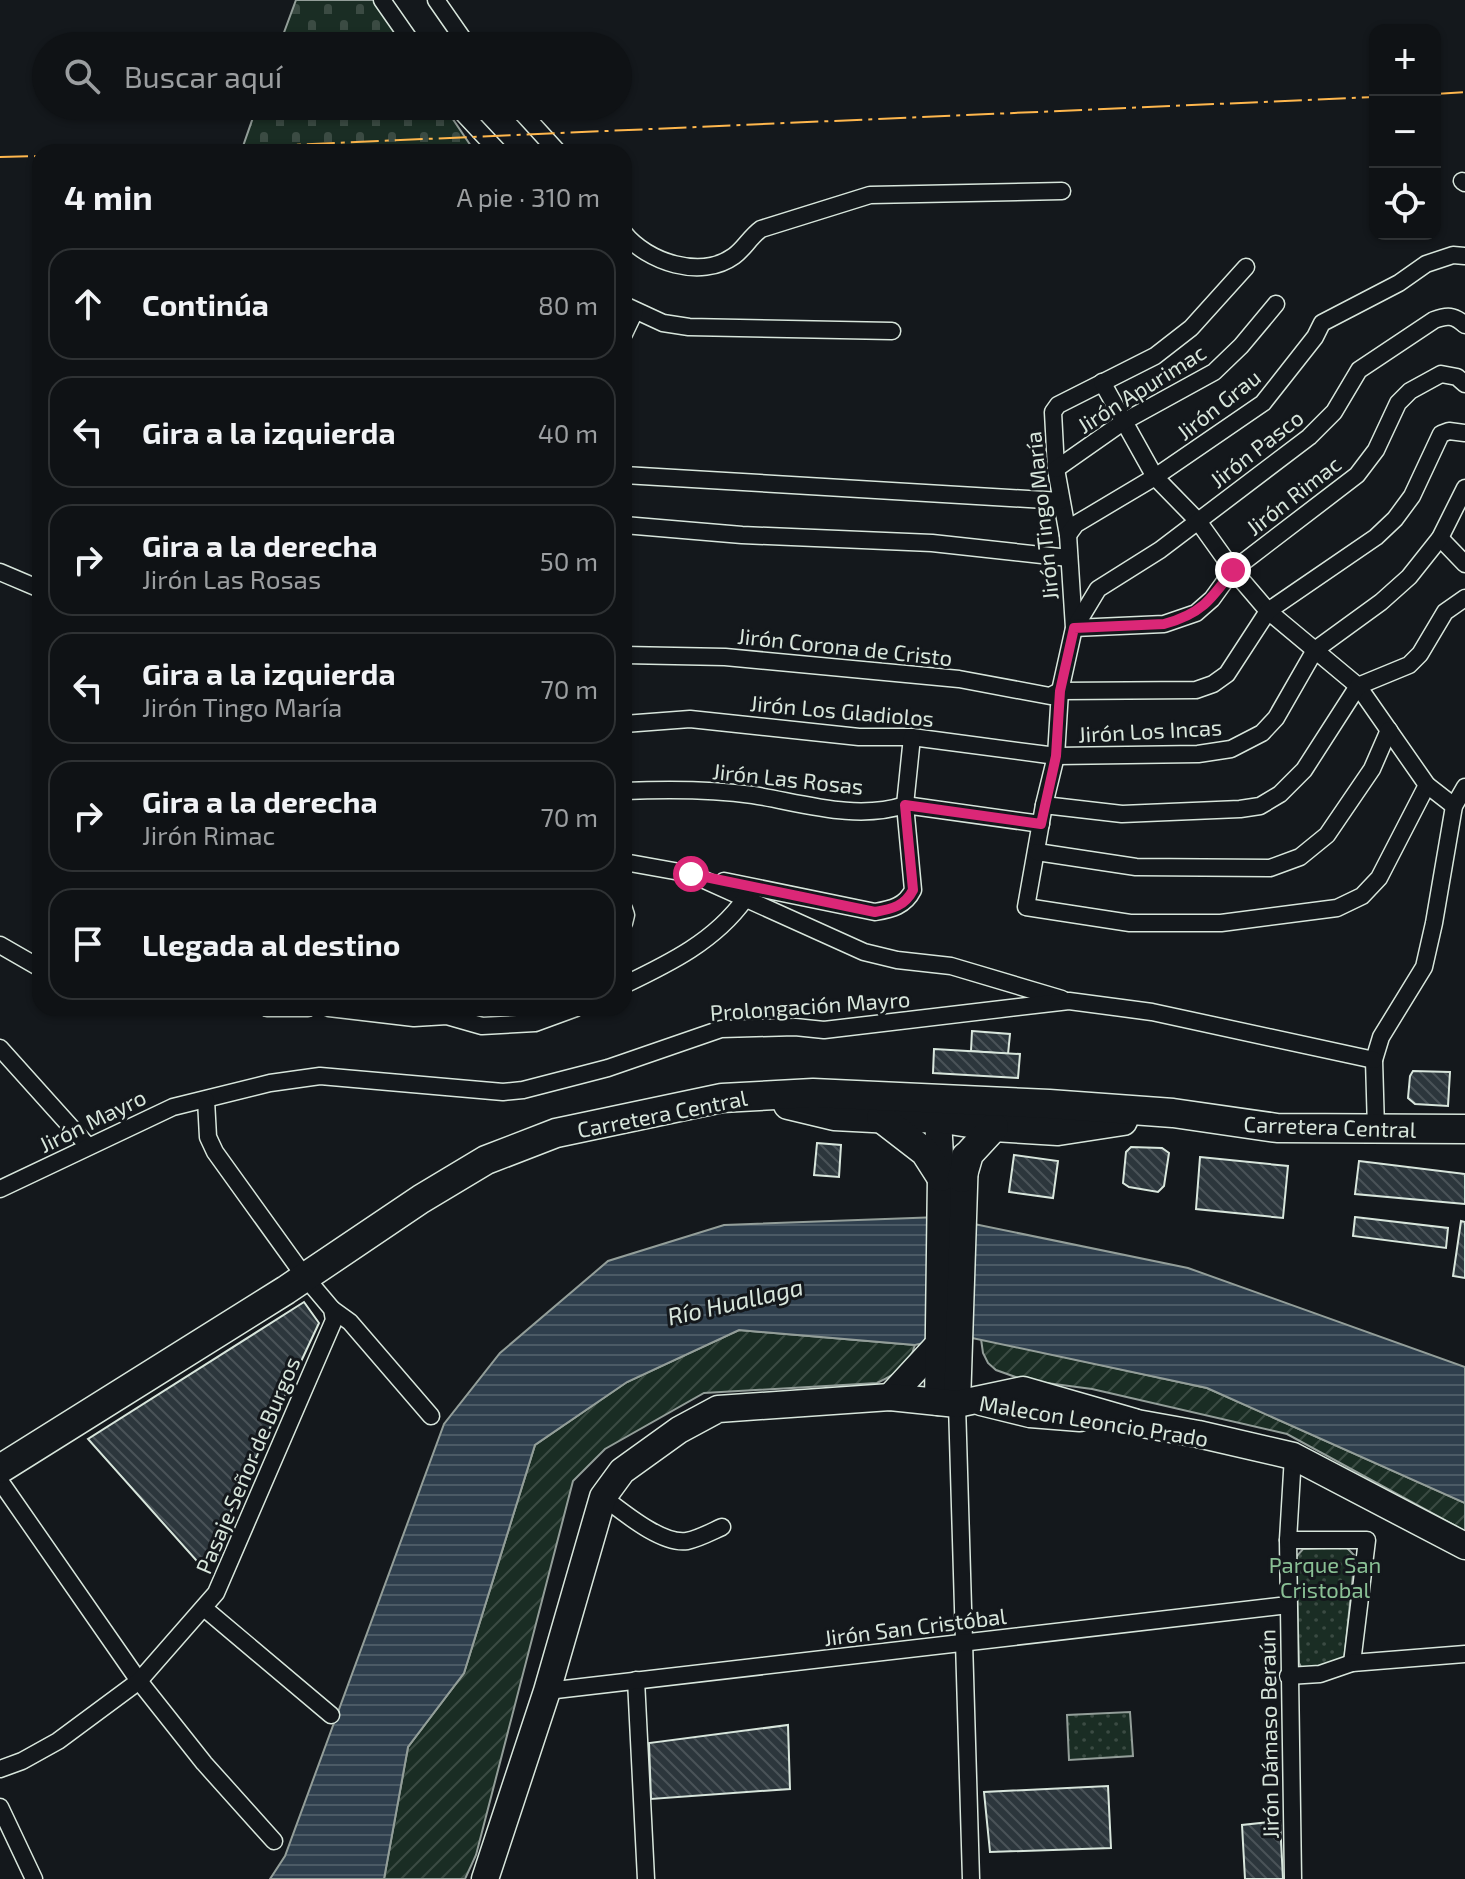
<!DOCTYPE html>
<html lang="es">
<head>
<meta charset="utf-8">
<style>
	:root { --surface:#0f1215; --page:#1d2022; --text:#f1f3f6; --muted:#9b9ea0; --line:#2f3234 }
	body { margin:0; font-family:"Exo 2",sans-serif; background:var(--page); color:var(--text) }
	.controls { position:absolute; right:24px; top:24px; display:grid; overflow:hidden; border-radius:16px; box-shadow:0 2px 6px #0004 }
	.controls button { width:72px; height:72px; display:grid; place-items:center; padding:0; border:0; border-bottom:2px solid var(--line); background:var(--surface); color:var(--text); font:40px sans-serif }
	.stop { position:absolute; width:24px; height:24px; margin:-18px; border:6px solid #db2777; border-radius:50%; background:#fff }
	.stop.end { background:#db2777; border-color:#fff; box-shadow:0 2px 8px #0008 }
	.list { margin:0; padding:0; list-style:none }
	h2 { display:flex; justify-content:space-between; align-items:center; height:104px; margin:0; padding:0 32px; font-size:34px }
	h2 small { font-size:26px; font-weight:400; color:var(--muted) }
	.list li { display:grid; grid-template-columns:52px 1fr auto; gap:24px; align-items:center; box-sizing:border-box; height:112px; margin:0 16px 16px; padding:0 16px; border:2px solid var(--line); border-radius:24px }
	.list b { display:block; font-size:30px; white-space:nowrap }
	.list p { margin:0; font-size:26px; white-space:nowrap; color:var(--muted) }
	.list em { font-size:26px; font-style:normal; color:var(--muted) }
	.icon { flex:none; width:44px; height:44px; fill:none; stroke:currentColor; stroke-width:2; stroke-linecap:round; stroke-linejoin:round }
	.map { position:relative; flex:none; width:1465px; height:1879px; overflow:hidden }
	.search { position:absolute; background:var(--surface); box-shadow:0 2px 6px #0004; left:32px; top:32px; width:600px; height:88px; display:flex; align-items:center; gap:20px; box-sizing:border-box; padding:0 28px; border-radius:44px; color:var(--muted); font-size:30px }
	.panel { position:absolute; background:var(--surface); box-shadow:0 2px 6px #0004; left:32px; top:144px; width:600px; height:872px; border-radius:24px }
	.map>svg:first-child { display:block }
	.cemetery { fill:url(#cemetery-stones); stroke:#939e99; stroke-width:2 }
	.park { fill:url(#park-dots); stroke:#939e99; stroke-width:2 }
	.garden { fill:url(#garden-furrows); stroke:#939e99; stroke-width:2 }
	.water { fill:url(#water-rules); stroke:#939e99; stroke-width:2 }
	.building { fill:url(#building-back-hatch); stroke:#d8e6dc; stroke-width:2 }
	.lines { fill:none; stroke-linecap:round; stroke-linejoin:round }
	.minor-casing { stroke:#d8e6dc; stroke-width:19 }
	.primary-casing { stroke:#d8e6dc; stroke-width:29 }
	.trunk-casing { stroke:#d8e6dc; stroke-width:31 }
	.minor { stroke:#14181c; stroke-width:16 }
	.primary { stroke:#14181c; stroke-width:26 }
	.trunk { stroke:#14181c; stroke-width:28 }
	.power { stroke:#ffb74d; stroke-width:2; stroke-dasharray:28 6 4 6; stroke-linecap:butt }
	.route { stroke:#db2777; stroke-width:10 }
	.labels { text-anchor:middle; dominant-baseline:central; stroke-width:6; stroke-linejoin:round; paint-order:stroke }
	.street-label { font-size:22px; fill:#d8e6dc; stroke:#14181c }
	.park-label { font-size:22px; fill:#8ac095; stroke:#14181c }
	.water-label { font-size:24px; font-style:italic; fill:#d8e6dc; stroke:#14181c }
</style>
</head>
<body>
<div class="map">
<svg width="1465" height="1879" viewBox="0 0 1465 1879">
	<defs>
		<pattern id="cemetery-stones" width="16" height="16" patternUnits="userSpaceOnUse" patternTransform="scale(2)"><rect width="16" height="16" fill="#1a2d24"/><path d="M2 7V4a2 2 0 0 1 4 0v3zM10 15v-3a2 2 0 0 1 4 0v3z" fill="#3b4b43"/></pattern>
		<pattern id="park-dots" width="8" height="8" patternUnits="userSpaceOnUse" patternTransform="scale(2)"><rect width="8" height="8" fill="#1a2d24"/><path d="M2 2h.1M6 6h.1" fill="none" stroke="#3b4b43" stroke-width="1.8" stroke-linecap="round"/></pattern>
		<pattern id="garden-furrows" width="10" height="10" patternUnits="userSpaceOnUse" patternTransform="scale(2)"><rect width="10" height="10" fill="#1a2d24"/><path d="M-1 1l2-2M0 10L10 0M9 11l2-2" fill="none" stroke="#3b4b43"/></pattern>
		<pattern id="water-rules" width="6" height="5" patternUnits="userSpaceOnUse" patternTransform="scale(2)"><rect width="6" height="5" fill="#2f3f4d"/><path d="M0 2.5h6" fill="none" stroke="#4c5b66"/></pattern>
		<pattern id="building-back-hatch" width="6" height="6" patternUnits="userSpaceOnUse" patternTransform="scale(2)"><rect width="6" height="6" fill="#2c363c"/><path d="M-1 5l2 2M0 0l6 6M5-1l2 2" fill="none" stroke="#4a5358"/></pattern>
	</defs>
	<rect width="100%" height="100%" fill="#14181c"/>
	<g class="cemetery">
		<polygon points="296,0 374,0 405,46 279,46"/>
		<polygon points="257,106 444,106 475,152 241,152"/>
	</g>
	<g class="park">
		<polygon points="1346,1547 1355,1556 1344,1660 1338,1667 1302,1669 1299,1663 1296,1557 1303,1549"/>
		<polygon points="1130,1712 1133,1756 1069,1760 1067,1715"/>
	</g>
	<g class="garden">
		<path d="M739,1330l176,15c-6,21 -19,29 -38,38l-173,10 -99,56 -32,32 -97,374 -11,24h-81l24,-132 56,-74 71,-228 92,-63z"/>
		<polygon points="981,1339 1207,1388 1465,1503 1465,1531 1287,1434 1092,1389 1024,1380 996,1370 988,1363 983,1353"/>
	</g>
	<polygon class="water" points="940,1217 1188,1268 1465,1367 1465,1503 1207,1388 958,1335 915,1345 739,1330 627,1382 535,1445 464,1673 408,1747 384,1879 270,1879 285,1856 444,1424 500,1353 608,1261 724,1225"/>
	<g class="building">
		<polygon points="972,1031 1010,1034 1008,1054 971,1051"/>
		<polygon points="934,1049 1020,1054 1018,1078 933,1073"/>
		<polygon points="1413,1071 1450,1072 1448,1106 1415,1104 1408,1098 1410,1076"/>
		<polygon points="817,1143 841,1145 839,1177 814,1175"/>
		<polygon points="1131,1147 1162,1148 1169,1153 1164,1186 1158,1192 1129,1187 1123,1183 1126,1152"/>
		<polygon points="1014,1155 1058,1161 1053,1198 1009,1192"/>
		<polygon points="1200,1157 1288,1166 1283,1218 1196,1209"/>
		<polygon points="1359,1161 1465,1174 1465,1204 1355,1194"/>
		<polygon points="1355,1217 1448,1228 1446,1248 1353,1236"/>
		<polygon points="1461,1221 1465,1222 1465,1278 1453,1276"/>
		<polygon points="304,1302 319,1323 204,1569 88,1439"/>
		<polygon points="788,1725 790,1789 651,1799 649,1743"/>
		<polygon points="1108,1786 1111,1848 990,1852 984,1792"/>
		<polygon points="1280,1821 1283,1879 1245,1879 1242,1825"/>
	</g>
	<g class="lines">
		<defs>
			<g id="minor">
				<polyline points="382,0 414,46"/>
				<polyline points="436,0 468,46"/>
				<polyline points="456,106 499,152"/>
				<polyline points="516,106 558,152"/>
				<polyline points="1462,181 1465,183"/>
				<path d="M624,233c23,29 77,47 110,23 10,-7 16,-19 27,-27l109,-34 192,-4"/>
				<polyline points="1246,267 1191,328 1155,356 1058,405 1053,412 1056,469 1068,535 1074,628 1060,691 1056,756 1044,805 1026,907 1130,923 1221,923 1337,908 1362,896 1379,878 1427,785"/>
				<polyline points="624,305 663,323 689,327 892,331"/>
				<polyline points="624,334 635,311"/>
				<polyline points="1102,382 1155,477 1198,521 1233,570 1268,611 1358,686 1427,785 1454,806"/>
				<polyline points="1056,469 1123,422 1214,372 1241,346 1276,304"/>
				<polyline points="624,475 1061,501"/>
				<polyline points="624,525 742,535 932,543 1069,558"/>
				<polyline points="1068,535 1076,524 1155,477 1263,403 1315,337 1322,323 1399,283 1426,264 1453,255 1465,256"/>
				<polyline points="1440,538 1465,564"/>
				<polyline points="0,572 40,589"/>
				<path d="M1075,627l23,-38 62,-39 149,-113 25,-25 25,-42 75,-50c13,-5 20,-5 31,5"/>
				<polyline points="1074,628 1164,624 1196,613 1212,599 1233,570 1357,475 1376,450 1398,403 1410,391 1441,374 1457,377 1465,384"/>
				<polyline points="624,655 725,657 959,679 1050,696 1060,691 1196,690 1213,684 1227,674 1268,611 1376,537 1395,519 1412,496 1441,434 1449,431 1465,433"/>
				<polyline points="624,724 690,719 859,737 912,737 1056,756 1198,754 1231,749 1262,733 1276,718 1315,650 1381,602 1409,577 1440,538 1465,488"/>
				<path d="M624,791c43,-2 86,-2 129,4 49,8 103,26 152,10l136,19"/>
				<polyline points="1044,805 1122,814 1240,809 1260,806 1280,794 1304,770 1358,686 1409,665 1420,654 1445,612 1465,598"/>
				<polyline points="1037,852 1136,867 1270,868 1300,857 1327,835 1372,769 1389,730"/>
				<polyline points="624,862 691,874 864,952 897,960 951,966 1062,999"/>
				<path d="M724,881l151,31c17,-3 30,-6 38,-22l-8,-85 7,-68"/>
				<polyline points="624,909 626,915 624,923"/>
				<polyline points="0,945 40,968"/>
				<path d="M624,985c46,-22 91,-44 121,-86"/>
				<polyline points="267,1008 308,1008"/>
				<polyline points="329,1008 414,1018 447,1016 482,1026 535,1023 576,1008"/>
				<polyline points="0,1048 88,1146"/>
				<polyline points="1376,1129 1374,1060 1381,1037 1424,967 1434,923 1454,806 1465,787"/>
				<polyline points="0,1189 173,1107 270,1083 320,1076 503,1092 523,1090 608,1068 721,1029 795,1027 824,1030 1069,1001 1152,1012 1374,1060"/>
				<polyline points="332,1309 350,1322 431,1416"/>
				<polyline points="957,1404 971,1879"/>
				<polyline points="1293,1456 1288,1540 1293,1879"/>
				<polyline points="0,1481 139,1681 204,1763 274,1841"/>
				<path d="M603,1497c20,15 59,48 84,44 11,-2 24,-9 35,-14"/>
				<polyline points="1288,1540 1367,1540 1352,1663"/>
				<polyline points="204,1608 331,1715"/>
				<polyline points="1288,1676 1320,1674 1352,1663 1465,1654"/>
				<polyline points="636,1680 646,1879"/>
				<polyline points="547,1691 1288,1605"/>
				<polyline points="0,1769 22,1761 58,1741 139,1681 216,1593 334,1320 332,1309 305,1277 215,1152 208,1137 206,1100"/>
				<polyline points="0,1807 34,1879"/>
			</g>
			<g id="primary">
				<polyline points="890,1397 937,1346"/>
				<polyline points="938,1402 941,1177 938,1118 951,1105"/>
				<polyline points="981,1402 1030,1414 1080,1418"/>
				<polyline points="957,1404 965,1156"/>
				<polyline points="1120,1420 1198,1434 1293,1456 1465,1546"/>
				<polyline points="485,1879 547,1691 603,1497 622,1471 679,1430 718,1409 890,1397 957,1404 1023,1390 1134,1422"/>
			</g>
			<g id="trunk">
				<polyline points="788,1105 834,1116 892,1119 938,1118 994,1127 1058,1131 1123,1121"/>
				<polyline points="881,1118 925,1152 941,1177"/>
				<polyline points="962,1178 969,1154 994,1127"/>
				<polyline points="0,1469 286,1290 421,1199 486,1160 556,1133 722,1098 813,1093 1049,1104 1173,1113 1277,1128 1465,1129"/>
			</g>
		</defs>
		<use href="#minor" class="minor-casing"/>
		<use href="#primary" class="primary-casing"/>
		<use href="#trunk" class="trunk-casing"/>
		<use href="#minor" class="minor"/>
		<use href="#primary" class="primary"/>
		<use href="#trunk" class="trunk"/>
		<g class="power">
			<polyline points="1435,94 1465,92"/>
			<polyline points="131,152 1375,97"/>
			<polyline points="0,157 40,156"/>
		</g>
	</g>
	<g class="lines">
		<path class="route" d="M691,874l184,38c17,-3 30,-6 38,-22l-8,-85 136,19 15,-68 4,-65 14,-63 90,-4c37,-10 47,-24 69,-54"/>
	</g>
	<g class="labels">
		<g class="street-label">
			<text transform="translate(1141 388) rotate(-32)">Jirón Apurimac</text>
			<text transform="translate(1218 404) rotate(-38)">Jirón Grau</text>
			<text transform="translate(1256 448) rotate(-38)">Jirón Pasco</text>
			<text transform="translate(1293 495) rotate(-38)">Jirón Rimac</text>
			<text transform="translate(1041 516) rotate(-96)">Jirón Tingo María</text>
			<text transform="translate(845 646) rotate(6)">Jirón Corona de Cristo</text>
			<text transform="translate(842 710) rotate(5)">Jirón Los Gladiolos</text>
			<text transform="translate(1150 730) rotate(-3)">Jirón Los Incas</text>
			<text transform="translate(788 778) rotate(6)">Jirón Las Rosas</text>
			<text transform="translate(810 1005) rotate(-4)">Prolongación Mayro</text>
			<text transform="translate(662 1113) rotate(-11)">Carretera Central</text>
			<text transform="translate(92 1120) rotate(-26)">Jirón Mayro</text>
			<text transform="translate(1330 1126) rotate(2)">Carretera Central</text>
			<text transform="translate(1094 1420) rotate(9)">Malecon Leoncio Prado</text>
			<text transform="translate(247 1465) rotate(-67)">Pasaje Señor de Burgos</text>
			<text transform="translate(915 1626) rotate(-7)">Jirón San Cristóbal</text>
			<text transform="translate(1268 1734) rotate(-91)">Jirón Dámaso Beraún</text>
		</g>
		<g class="park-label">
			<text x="1325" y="1564">Parque San<tspan x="1325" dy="25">Cristobal</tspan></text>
		</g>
		<g class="water-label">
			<text transform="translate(735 1301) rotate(-13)">Río Huallaga</text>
		</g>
	</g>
</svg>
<div class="controls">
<button>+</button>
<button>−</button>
<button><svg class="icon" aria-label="locate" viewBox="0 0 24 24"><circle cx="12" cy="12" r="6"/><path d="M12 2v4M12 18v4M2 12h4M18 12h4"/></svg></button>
</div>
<div class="stop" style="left:691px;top:874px"></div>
<div class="stop end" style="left:1233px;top:570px"></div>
<div class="search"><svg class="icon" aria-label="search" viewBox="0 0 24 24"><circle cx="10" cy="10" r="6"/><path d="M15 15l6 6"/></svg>Buscar aquí</div>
<section class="panel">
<h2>4 min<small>A pie · 310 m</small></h2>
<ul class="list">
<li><svg class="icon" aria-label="ahead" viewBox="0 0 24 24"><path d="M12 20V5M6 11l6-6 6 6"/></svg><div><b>Continúa</b></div><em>80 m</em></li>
<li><svg class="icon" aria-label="left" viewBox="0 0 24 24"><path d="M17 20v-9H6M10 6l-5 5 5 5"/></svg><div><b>Gira a la izquierda</b></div><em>40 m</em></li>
<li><svg class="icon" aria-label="right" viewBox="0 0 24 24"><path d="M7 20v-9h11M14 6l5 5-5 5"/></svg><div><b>Gira a la derecha</b><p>Jirón Las Rosas</p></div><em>50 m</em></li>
<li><svg class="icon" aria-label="left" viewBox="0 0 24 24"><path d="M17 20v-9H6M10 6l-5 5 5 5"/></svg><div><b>Gira a la izquierda</b><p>Jirón Tingo María</p></div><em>70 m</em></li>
<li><svg class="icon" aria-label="right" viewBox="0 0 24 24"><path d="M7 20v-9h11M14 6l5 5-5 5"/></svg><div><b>Gira a la derecha</b><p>Jirón Rimac</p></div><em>70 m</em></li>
<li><svg class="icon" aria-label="arrive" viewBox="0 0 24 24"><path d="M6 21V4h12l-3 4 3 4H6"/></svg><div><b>Llegada al destino</b></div></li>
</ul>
</section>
</div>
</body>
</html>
